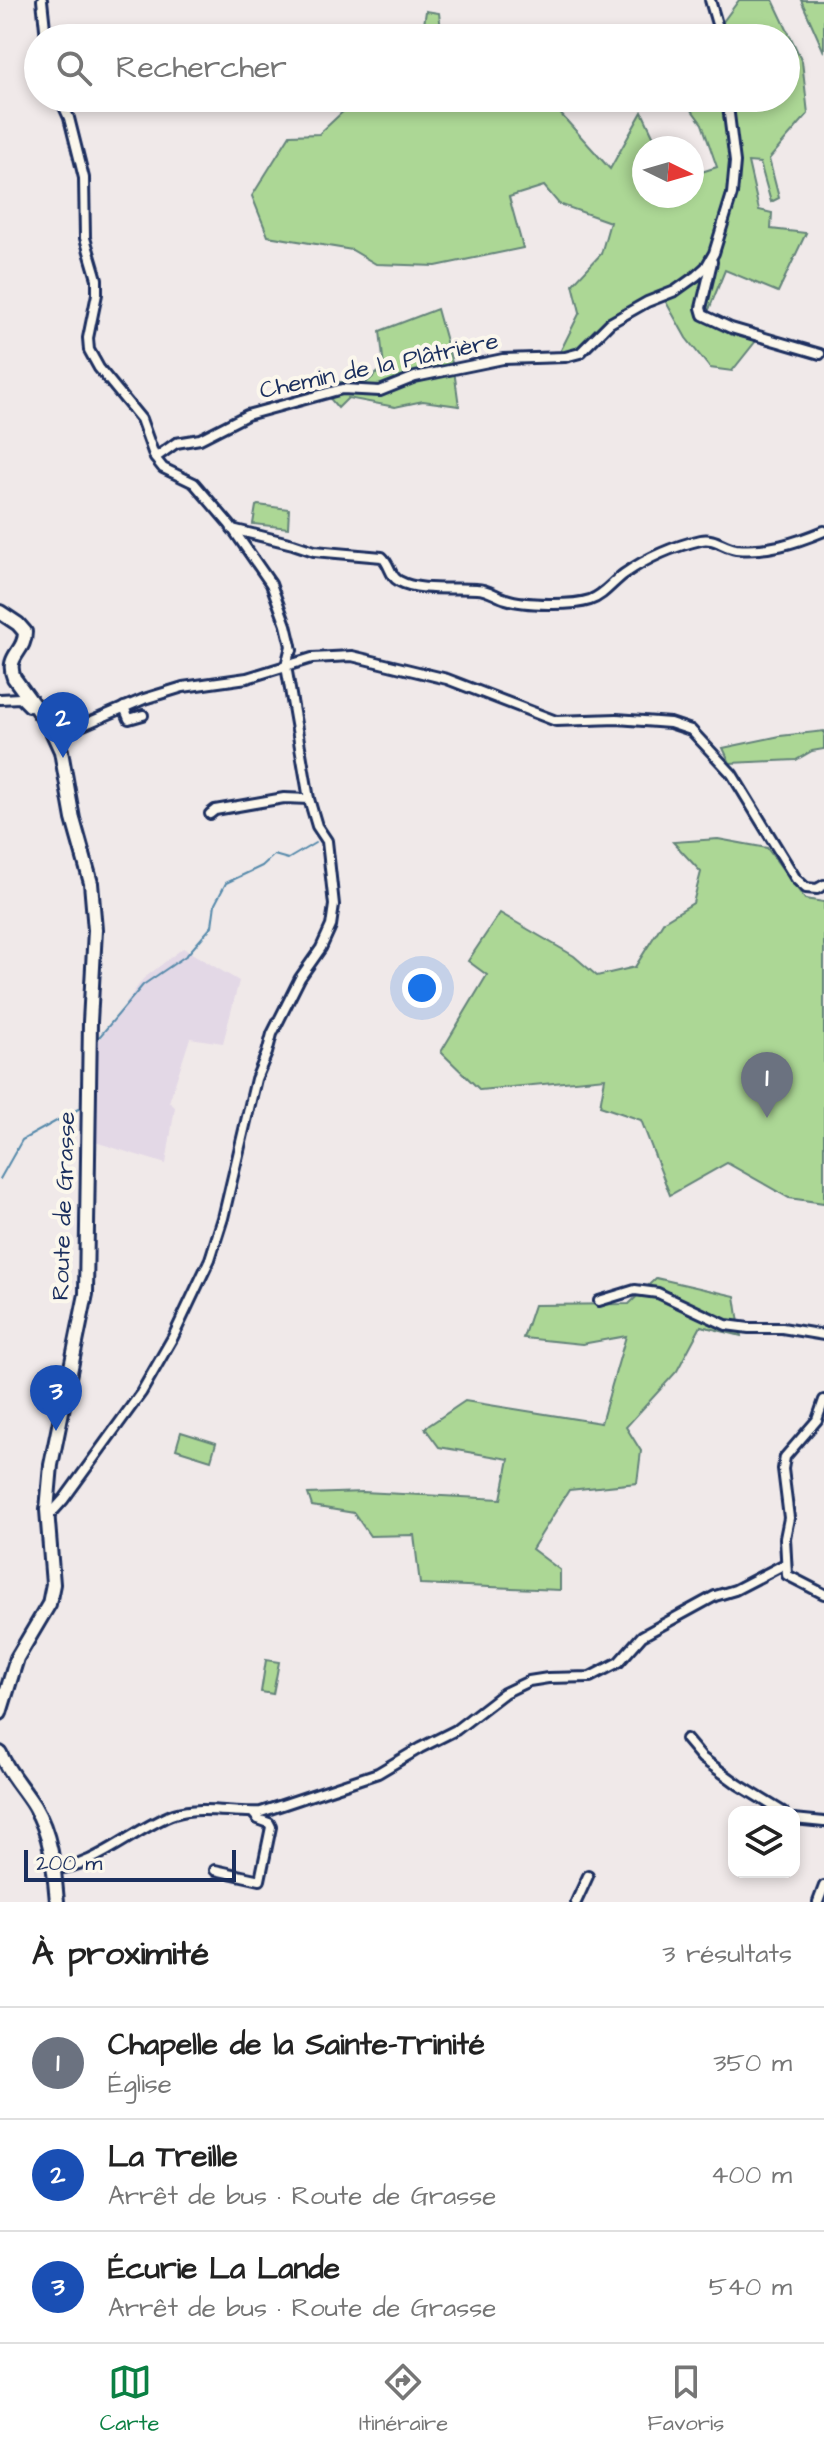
<!DOCTYPE html>
<html lang="fr">
<head>
<meta charset="utf-8">
<style>
	:root { --surface:#fff; --page:#f2f2f2; --text:#222; --muted:#767676; --line:#e0e0e0; --accent:#0b8043 }
	body { margin:0; font-family:"Architects Daughter",sans-serif; background:var(--page); color:var(--text) }
	.controls { position:absolute; right:24px; bottom:24px; display:grid; overflow:hidden; border-radius:16px; box-shadow:0 4px 12px #0003 }
	.controls button { width:72px; height:72px; display:grid; place-items:center; padding:0; border:0; border-bottom:2px solid var(--line); background:var(--surface); color:var(--text); font:40px sans-serif }
	.compass { position:absolute; left:632px; top:136px; width:72px; height:72px; border-radius:50%; background:var(--surface); box-shadow:0 4px 12px #0003; rotate:95deg }
	.scale { position:absolute; left:24px; bottom:20px; width:212px; box-sizing:border-box; padding-left:8px; border:4px solid #1b2f5e; border-top:0; font-size:22px; line-height:28px; white-space:nowrap; color:#1b2f5e; -webkit-text-stroke:6px #fbf7ec; paint-order:stroke }
	.you { position:absolute; left:422px; top:988px; width:28px; height:28px; margin:-20px; border:6px solid #fff; border-radius:50%; background:#1a73e8; box-shadow:0 0 0 12px #1a73e833 }
	.badge { display:grid; place-items:center; width:52px; height:52px; border-radius:50%; background:var(--accent); color:#fff; font-size:26px; font-weight:700 }
	.pin { position:absolute; translate:-50% -66px; filter:drop-shadow(0 2px 4px #0008) }
	.pin::after { content:''; position:absolute; top:42px; width:28px; height:24px; background:inherit; clip-path:polygon(0 0,100% 0,50% 100%) }
	.list { margin:0; padding:0; list-style:none }
	h2 { display:flex; justify-content:space-between; align-items:center; height:104px; margin:0; padding:0 32px; font-size:34px }
	h2 small { font-size:26px; font-weight:400; color:var(--muted) }
	.list li { display:grid; grid-template-columns:52px 1fr auto; gap:24px; align-items:center; box-sizing:border-box; height:112px; padding:0 32px; border-top:2px solid var(--line) }
	.list b { display:block; font-size:30px; white-space:nowrap }
	.list p { margin:0; font-size:26px; white-space:nowrap; color:var(--muted) }
	.list em { font-size:26px; font-style:normal; color:var(--muted) }
	.icon { flex:none; width:44px; height:44px; fill:none; stroke:currentColor; stroke-width:2; stroke-linecap:round; stroke-linejoin:round }
	.map { position:relative; flex:none; width:824px; height:1902px; overflow:hidden }
	.search { position:absolute; background:var(--surface); box-shadow:0 4px 12px #0003; left:24px; right:24px; top:24px; height:88px; display:flex; align-items:center; gap:20px; box-sizing:border-box; padding:0 28px; border-radius:44px; color:var(--muted); font-size:30px }
	.sheet { height:440px; background:var(--surface) }
	nav { display:flex; justify-content:space-around; align-items:center; box-sizing:border-box; height:112px; border-top:2px solid var(--line); background:var(--surface); font-size:22px; color:var(--muted) }
	nav a { display:grid; justify-items:center; gap:4px }
	nav .on { color:var(--accent) }
	.map>svg:first-child { display:block }
	.built { fill:#e3d8e6 }
	.green { fill:#acd795; stroke:#64837a; stroke-width:2 }
	.lines { fill:none; stroke-linecap:round; stroke-linejoin:round }
	.stream { stroke:#578aab; stroke-width:2 }
	.street-casing { stroke:#1b2f5e; stroke-width:14 }
	.secondary-casing { stroke:#1b2f5e; stroke-width:18 }
	.street { stroke:#fbf7ec; stroke-width:8 }
	.secondary { stroke:#fbf7ec; stroke-width:12 }
	.labels { text-anchor:middle; dominant-baseline:central; stroke-width:8; stroke-linejoin:round; paint-order:stroke }
	.street-label { font-size:24px; fill:#1b2f5e; stroke:#fbf7ec }
</style>
</head>
<body>
<div class="map">
<svg width="824" height="1902" viewBox="0 0 824 1902">
	<rect width="100%" height="100%" fill="#f0e9e9"/>
	<filter id="ink" filterUnits="userSpaceOnUse"><feTurbulence type="fractalNoise" baseFrequency=".0125" numOctaves="2"/><feDisplacementMap in="SourceGraphic" scale="16" xChannelSelector="R" yChannelSelector="G"/><feConvolveMatrix kernelMatrix="1 2 1 2 8 2 1 2 1" color-interpolation-filters="sRGB"/></filter>
	<g filter="url(#ink)">
		<polygon class="built" points="183,948 239,981 223,1043 190,1038 169,1102 175,1107 166,1164 95,1142 96,1058 97,1043 143,979"/>
		<g class="green">
			<polygon points="739,0 773,0 802,61 808,114 769,159 779,198 771,202 760,163 748,162 759,210 772,213 771,229 806,233 778,292 725,270 708,312 759,337 732,371 710,368 686,338 661,293 614,316 574,352 558,356 580,312 573,284 601,254 610,222 559,204 544,186 509,197 523,248 436,266 376,264 352,250 268,236 252,196 290,135 319,134 349,106 351,98 543,98 558,111 610,169 642,112 659,148 644,148 644,196 692,196 692,175 717,167 702,124 683,98 786,98 786,38 711,38"/>
			<polygon points="801,0 824,0 824,52"/>
			<polygon points="426,11 439,13 442,38 422,38"/>
			<polygon points="437,309 454,370 459,406 423,401 395,407 348,398 338,408 322,389 339,382 367,382 384,367 380,331"/>
			<polygon points="258,505 289,509 288,528 253,524 256,506"/>
			<polygon points="824,731 824,749 812,751 796,760 730,763 723,748 780,736"/>
			<polygon points="718,839 767,848 805,899 824,902 824,1203 789,1198 727,1163 670,1195 641,1120 600,1106 605,1078 480,1090 441,1052 487,975 468,961 500,913 574,956 597,976 635,967 664,921 693,903 701,872 673,842"/>
			<polygon points="656,1278 735,1296 741,1336 701,1326 677,1371 626,1427 641,1451 637,1483 569,1490 532,1549 560,1570 560,1590 420,1584 414,1535 370,1536 354,1513 312,1506 308,1494 363,1492 501,1499 509,1459 439,1447 425,1428 465,1401 601,1423 626,1336 582,1344 523,1338 534,1305 629,1304"/>
			<polygon points="181,1432 216,1443 211,1460 176,1449"/>
			<polygon points="266,1660 279,1662 273,1694 261,1692"/>
		</g>
		<g class="lines">
			<g class="stream">
				<polyline points="95,1042 143,985 187,955 212,926 215,904 226,883 262,866 274,855 288,859 315,843"/>
				<polyline points="0,1179 22,1140 82,1107"/>
			</g>
			<defs>
				<g id="street">
					<polyline points="42,0 46,38"/>
					<polyline points="710,0 721,38"/>
					<polyline points="60,98 69,118 84,178 85,238 97,279 97,294 88,338 89,350 99,368 141,419 155,458 163,468 194,483 230,525 271,584 286,625 292,650"/>
					<polyline points="712,262 701,308 703,315 731,328 820,354"/>
					<polyline points="155,458 176,443 200,439 247,415 342,389 380,391 415,377 503,359 565,357 580,353 610,323 647,302 675,291 696,276 706,267 714,253 732,194 735,162 727,98"/>
					<path d="M232,529l61,15 21,7 68,6c8,7 8,20 17,24 20,11 56,6 78,8 10,0 19,7 29,10 18,6 66,7 84,1 13,-4 23,-18 34,-26 23,-16 50,-28 77,-34 13,-3 22,7 35,9 31,3 59,-6 88,-18"/>
					<polyline points="0,699 20,698 29,707"/>
					<polyline points="124,707 129,719 143,715"/>
					<polyline points="55,737 144,699 183,687 247,678 312,658 352,656 447,679 556,721 617,719 670,723 691,730 732,774 796,879 806,888 817,889 824,885"/>
					<polyline points="210,814 215,810 284,798 309,799"/>
					<polyline points="599,1301 635,1290 658,1293 726,1325 749,1328 782,1328 824,1335"/>
					<polyline points="824,1400 817,1420 785,1457 783,1469 789,1518 785,1538 787,1575 824,1594"/>
					<polyline points="47,1518 64,1499 141,1393 173,1337 210,1259 223,1218 256,1079 267,1053 272,1034 300,978 321,948 331,926 334,905 327,841 317,826 309,799 286,666 291,646"/>
					<polyline points="686,1739 702,1758 739,1785 783,1812"/>
					<polyline points="794,1819 824,1822"/>
					<path d="M54,1868c36,3 84,-42 120,-54 29,-9 58,0 87,-2l117,-39 42,-25 36,-18 48,-37 25,-12 19,-3 42,-1 29,-15 23,-26 73,-40 20,-6 50,-26"/>
					<polyline points="215,1870 260,1880 271,1827 269,1823 258,1819 253,1813"/>
					<polyline points="576,1902 588,1876"/>
					<polyline points="818,1902 824,1886"/>
				</g>
				<g id="secondary">
					<path d="M0,612l18,12 7,8c0,21 -20,23 -11,46l37,51 10,22 12,68 18,64 4,47 -5,92 -4,272 -35,171 -4,45 6,74 -4,20 -32,54 -17,55"/>
					<path d="M0,1753c8,20 23,35 34,53 18,30 20,62 23,96"/>
				</g>
			</defs>
			<use href="#street" class="street-casing"/>
			<use href="#secondary" class="secondary-casing"/>
			<use href="#street" class="street"/>
			<use href="#secondary" class="secondary"/>
		</g>
	</g>
	<g class="labels">
		<g class="street-label">
			<text transform="translate(379 366) rotate(-12)">Chemin de la Plâtrière</text>
			<text transform="translate(64 1206) rotate(-88)">Route de Grasse</text>
		</g>
	</g>
</svg>
<div class="controls">
<button><svg class="icon" aria-label="layers" viewBox="0 0 24 24"><path d="M12 4l9 5-9 5-9-5zM3 14l9 5 9-5"/></svg></button>
</div>
<svg class="compass" viewBox="-18 -18 36 36"><path d="M0-13l5 13h-10z" fill="#e53935"/><path d="M0 13l5-13h-10z" fill="#767676"/></svg>
<div class="scale">200 m</div>
<div class="you"></div>
<div class="pin badge" style="left:767px;top:1118px;background:#6b7280">1</div>
<div class="pin badge" style="left:63px;top:758px;background:#1a4fb4">2</div>
<div class="pin badge" style="left:56px;top:1431px;background:#1a4fb4">3</div>
<div class="search"><svg class="icon" aria-label="search" viewBox="0 0 24 24"><circle cx="10" cy="10" r="6"/><path d="M15 15l6 6"/></svg>Rechercher</div>
</div>
<section class="sheet">
<h2>À proximité<small>3 résultats</small></h2>
<ul class="list">
<li><span class="badge" style="background:#6b7280">1</span><div><b>Chapelle de la Sainte-Trinité</b><p>Église</p></div><em>350 m</em></li>
<li><span class="badge" style="background:#1a4fb4">2</span><div><b>La Treille</b><p>Arrêt de bus · Route de Grasse</p></div><em>400 m</em></li>
<li><span class="badge" style="background:#1a4fb4">3</span><div><b>Écurie La Lande</b><p>Arrêt de bus · Route de Grasse</p></div><em>540 m</em></li>
</ul>
</section>
<nav>
<a class="on"><svg class="icon" aria-label="map" viewBox="0 0 24 24"><path d="M3 6l6-2 6 2 6-2v14l-6 2-6-2-6 2zM9 4v14M15 6v14"/></svg>Carte</a>
<a><svg class="icon" aria-label="directions" viewBox="0 0 24 24"><path d="M12 3l9 9-9 9-9-9zM9 14v-3h6M13 9l2 2-2 2"/></svg>Itinéraire</a>
<a><svg class="icon" aria-label="saved" viewBox="0 0 24 24"><path d="M7 4h10v16l-5-4-5 4z"/></svg>Favoris</a>
</nav>
</body>
</html>
